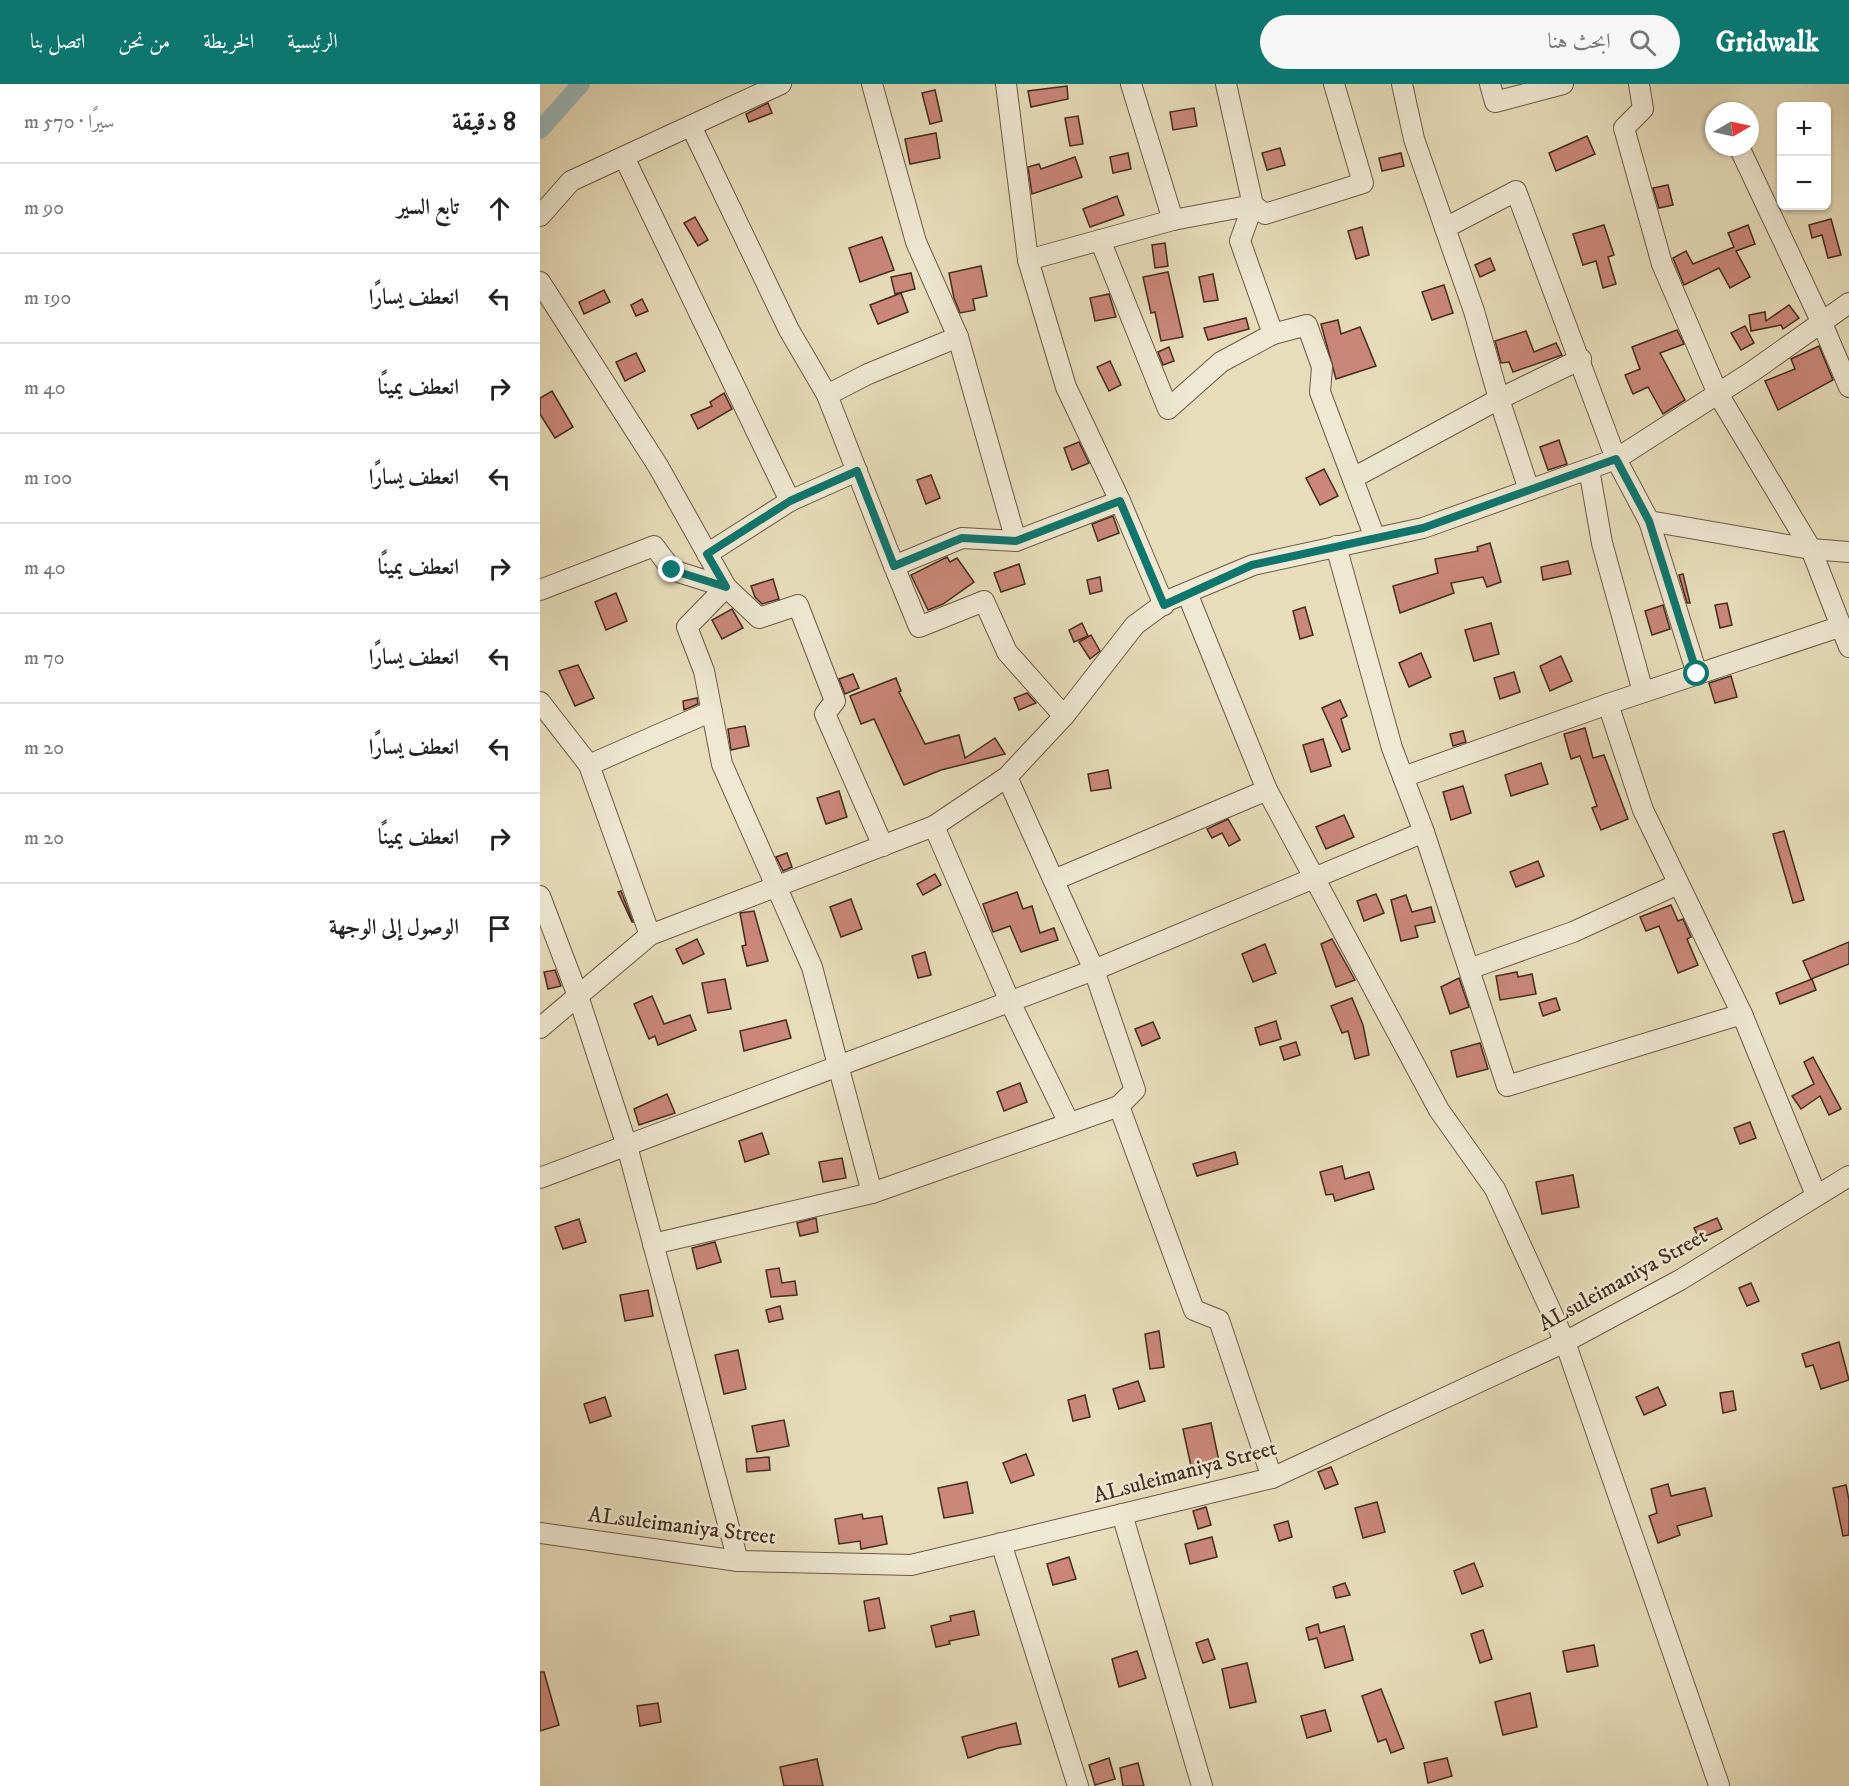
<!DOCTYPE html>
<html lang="ar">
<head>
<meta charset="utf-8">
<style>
	:root { --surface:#fff; --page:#f6f6f6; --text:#222; --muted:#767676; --line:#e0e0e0; --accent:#0f766e }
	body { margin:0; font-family:"IM FELL DW Pica",Amiri,serif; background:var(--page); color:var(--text); direction:rtl }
	.controls { position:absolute; right:18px; top:18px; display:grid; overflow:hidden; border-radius:9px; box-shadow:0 2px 4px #0004 }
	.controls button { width:54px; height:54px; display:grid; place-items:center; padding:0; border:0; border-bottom:2px solid var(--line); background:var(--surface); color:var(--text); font:30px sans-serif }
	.compass { position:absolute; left:1165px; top:18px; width:54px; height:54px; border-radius:50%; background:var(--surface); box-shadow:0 2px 4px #0004; rotate:81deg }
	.stop { position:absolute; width:18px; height:18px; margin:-14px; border:4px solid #0f766e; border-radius:50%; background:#fff }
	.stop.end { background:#0f766e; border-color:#fff; box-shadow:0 2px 6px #0008 }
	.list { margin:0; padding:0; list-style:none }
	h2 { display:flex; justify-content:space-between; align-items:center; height:78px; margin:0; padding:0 24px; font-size:26px }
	h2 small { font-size:20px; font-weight:400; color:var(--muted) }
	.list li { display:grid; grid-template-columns:39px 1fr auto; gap:18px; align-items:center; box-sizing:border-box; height:90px; padding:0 24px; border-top:2px solid var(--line) }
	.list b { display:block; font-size:22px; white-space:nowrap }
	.list em { font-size:20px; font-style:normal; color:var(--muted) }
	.icon { flex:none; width:33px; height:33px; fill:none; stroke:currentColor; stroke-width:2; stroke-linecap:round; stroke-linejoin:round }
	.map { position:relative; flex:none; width:1309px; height:1702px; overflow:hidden; direction:ltr }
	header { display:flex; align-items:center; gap:36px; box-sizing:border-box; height:84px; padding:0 30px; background:var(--accent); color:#fff }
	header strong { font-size:28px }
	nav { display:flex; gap:33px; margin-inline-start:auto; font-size:21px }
	.search { width:420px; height:54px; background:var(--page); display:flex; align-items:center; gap:15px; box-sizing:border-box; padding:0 21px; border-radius:33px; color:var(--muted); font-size:22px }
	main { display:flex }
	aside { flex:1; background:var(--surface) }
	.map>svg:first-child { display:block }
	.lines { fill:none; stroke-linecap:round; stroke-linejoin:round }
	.canal { stroke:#9bbaba; stroke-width:18 }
	.building { fill:#ca877a; stroke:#442c1e; stroke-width:1.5 }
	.minor-casing { stroke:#6d5845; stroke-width:22 }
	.minor { stroke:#efe9d3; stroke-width:20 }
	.route { stroke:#0f766e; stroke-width:8 }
	.labels { text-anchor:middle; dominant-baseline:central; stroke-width:5; stroke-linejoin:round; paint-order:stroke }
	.street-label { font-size:22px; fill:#442c1e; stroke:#efe9d3 }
</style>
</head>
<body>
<header>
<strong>Gridwalk</strong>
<div class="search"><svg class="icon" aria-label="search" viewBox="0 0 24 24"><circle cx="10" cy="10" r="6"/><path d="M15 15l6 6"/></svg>ابحث هنا</div>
<nav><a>الرئيسية</a><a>الخريطة</a><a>من نحن</a><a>اتصل بنا</a></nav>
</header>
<main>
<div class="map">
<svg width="1309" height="1702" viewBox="0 0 1309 1702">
	<rect width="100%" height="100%" fill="#e7ddbb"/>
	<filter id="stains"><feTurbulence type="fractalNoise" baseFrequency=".00333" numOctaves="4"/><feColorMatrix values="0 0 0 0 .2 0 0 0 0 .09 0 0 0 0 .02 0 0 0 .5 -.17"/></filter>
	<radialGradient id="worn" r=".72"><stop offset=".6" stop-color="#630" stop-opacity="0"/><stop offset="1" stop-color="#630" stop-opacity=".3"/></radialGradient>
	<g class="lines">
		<polyline class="canal" points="0,46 41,0"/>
	</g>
	<g class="building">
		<polygon points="527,2 528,15 491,23 488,7"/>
		<polygon points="395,6 402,37 390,40 382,9"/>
		<polygon points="228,19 232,29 209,38 206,30"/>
		<polygon points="654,24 657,42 633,46 630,28"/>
		<polygon points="538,32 543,60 530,62 525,34"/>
		<polygon points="396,49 400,74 370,80 365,55"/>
		<polygon points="1047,52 1055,70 1016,87 1009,69"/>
		<polygon points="740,64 745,81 727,86 722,69"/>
		<polygon points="588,69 591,85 573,89 570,73"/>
		<polygon points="861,69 864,82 842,87 839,74"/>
		<polygon points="535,73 542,93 492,110 488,83 499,80 501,85"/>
		<polygon points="1128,101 1133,121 1119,124 1113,104"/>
		<polygon points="577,112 584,131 550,143 543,125"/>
		<polygon points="155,133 168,156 158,162 144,139"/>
		<polygon points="1291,135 1301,171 1288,174 1282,151 1272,154 1269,141"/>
		<polygon points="1064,141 1074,171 1068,173 1076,200 1063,204 1056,177 1043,181 1033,150"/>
		<polygon points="1208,141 1215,160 1196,167 1210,193 1190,204 1179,184 1144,201 1133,174 1146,167 1153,180 1194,163 1188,149"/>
		<polygon points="822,143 829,171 816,175 808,147"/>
		<polygon points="342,153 354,186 320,198 309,164"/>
		<polygon points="625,159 628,182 615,184 612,161"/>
		<polygon points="950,174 955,186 940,193 935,181"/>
		<polygon points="441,182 447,212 433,215 435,226 420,229 414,214 409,189"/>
		<polygon points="628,188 643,253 621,257 615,228 611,229 603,193"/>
		<polygon points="371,189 375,205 355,210 351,193"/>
		<polygon points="673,190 678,216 664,218 659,193"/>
		<polygon points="904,201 913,229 892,236 882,208"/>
		<polygon points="64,206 70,218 44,230 39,218"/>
		<polygon points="361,209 368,228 338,240 330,221"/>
		<polygon points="569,210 576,233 555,237 550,214"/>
		<polygon points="102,215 108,227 96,232 91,221"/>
		<polygon points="1249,221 1259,234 1243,245 1241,241 1211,247 1209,231 1225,228 1226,237"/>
		<polygon points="706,234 709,245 668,256 664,244"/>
		<polygon points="798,236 801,250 820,243 836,282 796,295 781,240"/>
		<polygon points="1205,242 1214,259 1201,266 1191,249"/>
		<polygon points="1137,246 1144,260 1120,269 1145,316 1123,330 1108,303 1093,310 1085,291 1100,285 1092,263"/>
		<polygon points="986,247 994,268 1016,259 1022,271 973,288 969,278 961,279 955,257"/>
		<polygon points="1279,262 1293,296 1238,326 1225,297 1255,285 1251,275"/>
		<polygon points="629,263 634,277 623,281 618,268"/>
		<polygon points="96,269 105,287 85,297 76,278"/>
		<polygon points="570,277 581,301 569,307 557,283"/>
		<polygon points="12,307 33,343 15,354 0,330 0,314"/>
		<polygon points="184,309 192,325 158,345 151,331 172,322 170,318"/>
		<polygon points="1019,356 1027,380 1008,386 1000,363"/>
		<polygon points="539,358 549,379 532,386 524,364"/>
		<polygon points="784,385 798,412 780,421 766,394"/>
		<polygon points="391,391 400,414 386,420 377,396"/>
		<polygon points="573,432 579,449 558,457 552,440"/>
		<polygon points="950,459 961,498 947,503 943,493 911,499 914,509 860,529 853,502 898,489 895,475 938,467 937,463"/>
		<polygon points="407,473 410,478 417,474 434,498 403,520 388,526 371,491"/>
		<polygon points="1028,477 1031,490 1003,496 1001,483"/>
		<polygon points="479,480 485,500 461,508 454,489"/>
		<polygon points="1143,490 1150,519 1147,519 1139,491"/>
		<polygon points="560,493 562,507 550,510 547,496"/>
		<polygon points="233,495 239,515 222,520 215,513 211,502"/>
		<polygon points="76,509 87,537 66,546 55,518"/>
		<polygon points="1187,519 1192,541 1180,544 1175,521"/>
		<polygon points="1123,521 1130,545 1112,551 1105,527"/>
		<polygon points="765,523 773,551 760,555 753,527"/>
		<polygon points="192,525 203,544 182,555 172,536"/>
		<polygon points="542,539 548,552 534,558 529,546"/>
		<polygon points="951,539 959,570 934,577 925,546"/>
		<polygon points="551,551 560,567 550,575 539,558"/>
		<polygon points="881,569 891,593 869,603 859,579"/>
		<polygon points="1021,572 1032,597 1010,607 1000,582"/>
		<polygon points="38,581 54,614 35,622 19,587"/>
		<polygon points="974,588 980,608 960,615 954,594"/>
		<polygon points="313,590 319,604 305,610 299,595"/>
		<polygon points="1191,592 1197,613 1175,619 1169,599"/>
		<polygon points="356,594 361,607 359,608 385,660 419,651 425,674 455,654 465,670 401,686 364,701 334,635 321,640 310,612"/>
		<polygon points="487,609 496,619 479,626 474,614"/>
		<polygon points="157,614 158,620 144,626 143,617"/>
		<polygon points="800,616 807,632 801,635 810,665 802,668 782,624"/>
		<polygon points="205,642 209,662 191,666 188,645"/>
		<polygon points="1045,644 1053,674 1064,671 1088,735 1061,746 1052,724 1057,722 1040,672 1031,675 1024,650"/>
		<polygon points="923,647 926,658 913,662 910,650"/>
		<polygon points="783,655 791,682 771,688 763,661"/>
		<polygon points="1001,679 1008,700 971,712 965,691"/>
		<polygon points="568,686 571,704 551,707 548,690"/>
		<polygon points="923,702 931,729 911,736 903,708"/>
		<polygon points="299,707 307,733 286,740 277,714"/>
		<polygon points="804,731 814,753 786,765 776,743"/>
		<polygon points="688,735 700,756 689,762 682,749 672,754 667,745"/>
		<polygon points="1244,747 1264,816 1253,819 1233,750"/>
		<polygon points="247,769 252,783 243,787 236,773"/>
		<polygon points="998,777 1004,792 976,803 970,788"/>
		<polygon points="395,790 401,801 383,811 377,800"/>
		<polygon points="81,807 93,838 92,838 78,808"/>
		<polygon points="477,808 483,825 492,822 500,849 514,844 518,856 481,868 470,842 453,848 443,820"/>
		<polygon points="836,810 844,829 824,837 817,817"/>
		<polygon points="866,811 872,828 891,823 895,838 875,842 878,853 861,857 851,816"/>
		<polygon points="311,815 322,845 301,853 290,823"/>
		<polygon points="1131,821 1138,837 1143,835 1151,853 1147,855 1158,881 1138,889 1119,842 1106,847 1100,833"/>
		<polygon points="214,827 228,877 207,882 202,862 206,861 200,829"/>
		<polygon points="157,855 164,870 143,880 136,865"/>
		<polygon points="792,855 815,896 796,903 781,860"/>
		<polygon points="1309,858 1309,880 1271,895 1263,877"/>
		<polygon points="725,860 736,889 713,898 702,870"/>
		<polygon points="385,868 391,891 378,894 372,872"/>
		<polygon points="15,886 21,902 8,905 4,888"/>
		<polygon points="977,888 978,893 992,890 996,910 960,916 956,892"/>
		<polygon points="919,894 929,923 910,930 901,903"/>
		<polygon points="185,895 191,925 168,929 162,899"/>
		<polygon points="1272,895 1276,906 1240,920 1236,909"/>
		<polygon points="112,912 124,940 150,931 156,946 118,961 115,952 109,955 94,920"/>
		<polygon points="812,914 823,941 829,971 815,975 808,947 802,949 791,922"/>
		<polygon points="1016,914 1020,926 1003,932 999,919"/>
		<polygon points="246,936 251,954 204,967 200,947"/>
		<polygon points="736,937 741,955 720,961 715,944"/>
		<polygon points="613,938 620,954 602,962 595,945"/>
		<polygon points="756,958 760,971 744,976 740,963"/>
		<polygon points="940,959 948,985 917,993 911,967"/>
		<polygon points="1273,973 1301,1025 1289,1031 1280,1012 1261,1025 1252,1012 1274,1000 1264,978"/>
		<polygon points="480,999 487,1018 464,1027 457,1008"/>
		<polygon points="127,1010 135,1029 99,1041 94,1025"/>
		<polygon points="1210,1038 1216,1054 1200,1060 1194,1044"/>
		<polygon points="222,1049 229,1070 205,1078 199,1057"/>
		<polygon points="695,1068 698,1080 657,1092 653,1080"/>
		<polygon points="302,1074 306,1094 283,1098 279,1078"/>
		<polygon points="802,1082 805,1095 829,1088 834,1105 795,1117 793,1110 786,1111 780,1088"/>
		<polygon points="1033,1091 1039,1123 1002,1130 996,1098"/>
		<polygon points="276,1134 278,1148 260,1152 257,1139"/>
		<polygon points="1177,1134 1182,1145 1159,1155 1154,1144"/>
		<polygon points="39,1135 46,1158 23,1165 15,1143"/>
		<polygon points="175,1158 181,1178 157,1185 152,1164"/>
		<polygon points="239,1184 242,1199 255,1197 257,1211 231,1213 226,1186"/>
		<polygon points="1211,1199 1219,1217 1207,1222 1199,1204"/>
		<polygon points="108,1206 113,1232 85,1237 80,1211"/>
		<polygon points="240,1222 243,1235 229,1238 226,1226"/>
		<polygon points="619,1247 624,1283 610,1285 605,1250"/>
		<polygon points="1299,1258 1309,1296 1281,1305 1273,1281 1266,1283 1262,1270"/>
		<polygon points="198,1266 206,1305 184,1310 175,1271"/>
		<polygon points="598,1297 605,1317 579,1325 573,1305"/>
		<polygon points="1118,1303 1126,1321 1104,1331 1096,1313"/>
		<polygon points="1193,1307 1196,1326 1183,1329 1180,1309"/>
		<polygon points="545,1311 550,1333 533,1337 528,1316"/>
		<polygon points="65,1313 71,1332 50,1339 44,1320"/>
		<polygon points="244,1336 249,1362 217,1368 212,1342"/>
		<polygon points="671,1339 680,1382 652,1387 643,1345"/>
		<polygon points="486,1370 494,1391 471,1399 463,1379"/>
		<polygon points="229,1373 230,1386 207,1388 206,1375"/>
		<polygon points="791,1383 798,1400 785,1405 778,1388"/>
		<polygon points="427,1398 433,1429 404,1434 398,1404"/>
		<polygon points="1128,1400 1131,1412 1165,1404 1172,1432 1137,1442 1140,1451 1118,1459 1109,1432 1117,1429 1111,1405"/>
		<polygon points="1306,1401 1309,1416 1309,1451 1303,1452 1293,1404"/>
		<polygon points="837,1418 845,1448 823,1454 815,1424"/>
		<polygon points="666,1423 671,1441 658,1445 653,1427"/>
		<polygon points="322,1430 323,1435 342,1432 347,1460 321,1465 320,1457 299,1460 295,1435"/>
		<polygon points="748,1437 752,1453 739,1457 734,1441"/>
		<polygon points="672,1453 677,1473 650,1480 645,1460"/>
		<polygon points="529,1473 536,1495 513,1501 507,1480"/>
		<polygon points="934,1479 943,1502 922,1510 914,1487"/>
		<polygon points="805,1499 810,1511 796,1514 793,1503"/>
		<polygon points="339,1514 345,1544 329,1547 324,1517"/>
		<polygon points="434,1527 439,1551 409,1557 410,1560 396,1563 391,1542 411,1537 410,1532"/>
		<polygon points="778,1540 780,1549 804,1542 813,1576 785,1584 777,1554 769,1556 766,1544"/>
		<polygon points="943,1546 952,1575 940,1579 931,1550"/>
		<polygon points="668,1555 675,1575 663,1579 656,1559"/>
		<polygon points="1054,1561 1058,1582 1027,1588 1023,1567"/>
		<polygon points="597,1567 606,1594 579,1603 572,1575"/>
		<polygon points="707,1579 716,1618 690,1624 682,1585"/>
		<polygon points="0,1588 4,1588 19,1641 0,1647"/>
		<polygon points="841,1605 864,1664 851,1669 846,1655 838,1658 822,1612"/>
		<polygon points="990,1609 997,1643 963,1651 955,1618"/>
		<polygon points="118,1619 121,1638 100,1642 97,1622"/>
		<polygon points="785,1626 791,1647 767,1654 761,1632"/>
		<polygon points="476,1639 481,1660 458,1664 428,1674 422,1653"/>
		<polygon points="569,1674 575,1695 555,1701 549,1681"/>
		<polygon points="907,1674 912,1692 888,1699 884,1679"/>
		<polygon points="277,1675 283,1702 244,1702 240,1683"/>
		<polygon points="598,1679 604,1702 583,1702 580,1684"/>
	</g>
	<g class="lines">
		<defs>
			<g id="minor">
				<polyline points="332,0 376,158 418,253 476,457"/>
				<polyline points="466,0 488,176 526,303 580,417"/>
				<polyline points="591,0 633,136"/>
				<polyline points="862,0 874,55 934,227 959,315 989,406"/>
				<polyline points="950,0 955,18 1023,0"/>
				<polyline points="1099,0 1103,25 1084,44 1122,180 1178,310 1271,465 1309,563"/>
				<polyline points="151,42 249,246 287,311 354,482 422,454 476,457 580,417 624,521"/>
				<polyline points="1199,63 1281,237 1309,303"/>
				<polyline points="84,73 250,417 317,387"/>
				<polyline points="0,132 31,97 241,0"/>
				<polyline points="905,144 976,107 1076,375 1109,437 1271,465 1309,468"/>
				<polyline points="560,156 628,325 681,278 733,250 700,157 713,121 725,130 823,99 794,0"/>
				<polyline points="488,176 633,136 713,121 686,0"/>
				<polyline points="0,198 118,382 186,503 147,543 164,587 182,680 272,883 332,1109"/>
				<polyline points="733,250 767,241 782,283 780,308 835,454"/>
				<polyline points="287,311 328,290 418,253"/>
				<polyline points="1049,385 1062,459 1103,608"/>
				<polyline points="813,394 959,315 1041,275"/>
				<polyline points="1109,437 1157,590"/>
				<polyline points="167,470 250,417"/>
				<polyline points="354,482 379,543 444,517 467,568 524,632"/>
				<polyline points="0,506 114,462 132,486 186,503 219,534 258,521 295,617 285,630 343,762"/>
				<polyline points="647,509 727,706 899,1026 955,1105 1025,1258 1179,1701"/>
				<polyline points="0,618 49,681 110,851"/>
				<polyline points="1068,620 1103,726 1202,930"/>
				<polyline points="49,681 172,627"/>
				<polyline points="467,693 554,886 595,1006 579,1022 654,1226 679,1236 732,1394"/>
				<polyline points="863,693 1068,620 1302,542"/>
				<polyline points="394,742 470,918 529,1039"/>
				<polyline points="884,748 967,1002 1202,930 1276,1111"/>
				<polyline points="514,796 727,706"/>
				<polyline points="0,812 38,912 87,1062 198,1477"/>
				<polyline points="929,885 1033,848 1138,800"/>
				<polyline points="0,944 110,851 394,742 467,693 524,632 595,541 629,516 713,481 883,444 1076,375 1213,287 1309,219"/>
				<polyline points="0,1094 554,886 884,748 852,664 796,462"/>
				<polyline points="113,1160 332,1109 579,1022"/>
				<polyline points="582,1430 662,1702"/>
				<polyline points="0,1449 198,1477 371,1481 732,1394 1025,1258 1140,1196 1309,1092"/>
				<polyline points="461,1459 538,1702"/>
			</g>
		</defs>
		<use href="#minor" class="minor-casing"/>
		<use href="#minor" class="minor"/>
	</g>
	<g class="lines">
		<polyline class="route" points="132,486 186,503 167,470 250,417 317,387 354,482 422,454 476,457 580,417 624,521 712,481 883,444 1076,375 1109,437 1157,590"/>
	</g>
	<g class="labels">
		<g class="street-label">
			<text transform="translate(1083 1196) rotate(-29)">ALsuleimaniya Street</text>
			<text transform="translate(645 1388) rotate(-15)">ALsuleimaniya Street</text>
			<text transform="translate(142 1442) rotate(7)">ALsuleimaniya Street</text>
		</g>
	</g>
	<rect width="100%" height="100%" filter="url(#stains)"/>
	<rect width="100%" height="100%" fill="url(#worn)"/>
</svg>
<div class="controls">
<button>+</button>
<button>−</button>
</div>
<svg class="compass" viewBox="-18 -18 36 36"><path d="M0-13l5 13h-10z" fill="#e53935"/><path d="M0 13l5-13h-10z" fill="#767676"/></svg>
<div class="stop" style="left:1157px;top:590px"></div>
<div class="stop end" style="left:132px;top:486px"></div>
</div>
<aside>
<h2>8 دقيقة<small>سيرًا · 570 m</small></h2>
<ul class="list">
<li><svg class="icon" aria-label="ahead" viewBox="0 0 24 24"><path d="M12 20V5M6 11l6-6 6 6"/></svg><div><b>تابع السير</b></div><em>90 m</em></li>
<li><svg class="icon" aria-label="left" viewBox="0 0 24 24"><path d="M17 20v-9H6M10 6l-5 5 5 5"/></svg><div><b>انعطف يسارًا</b></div><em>190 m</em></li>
<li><svg class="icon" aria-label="right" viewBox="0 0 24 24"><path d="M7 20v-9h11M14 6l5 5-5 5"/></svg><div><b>انعطف يمينًا</b></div><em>40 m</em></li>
<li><svg class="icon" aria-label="left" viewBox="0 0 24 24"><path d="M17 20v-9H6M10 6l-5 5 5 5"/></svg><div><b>انعطف يسارًا</b></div><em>100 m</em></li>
<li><svg class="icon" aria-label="right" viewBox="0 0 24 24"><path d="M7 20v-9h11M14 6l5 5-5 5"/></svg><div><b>انعطف يمينًا</b></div><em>40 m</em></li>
<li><svg class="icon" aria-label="left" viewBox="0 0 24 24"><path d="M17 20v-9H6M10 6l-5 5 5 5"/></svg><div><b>انعطف يسارًا</b></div><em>70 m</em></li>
<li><svg class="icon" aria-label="left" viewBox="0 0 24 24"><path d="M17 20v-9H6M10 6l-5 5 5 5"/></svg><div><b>انعطف يسارًا</b></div><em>20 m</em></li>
<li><svg class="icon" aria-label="right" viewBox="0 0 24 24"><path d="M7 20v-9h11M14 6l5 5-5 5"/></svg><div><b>انعطف يمينًا</b></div><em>20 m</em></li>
<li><svg class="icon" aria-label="arrive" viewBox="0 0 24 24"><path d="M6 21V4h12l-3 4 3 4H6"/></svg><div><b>الوصول إلى الوجهة</b></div></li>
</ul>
</aside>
</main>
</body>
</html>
